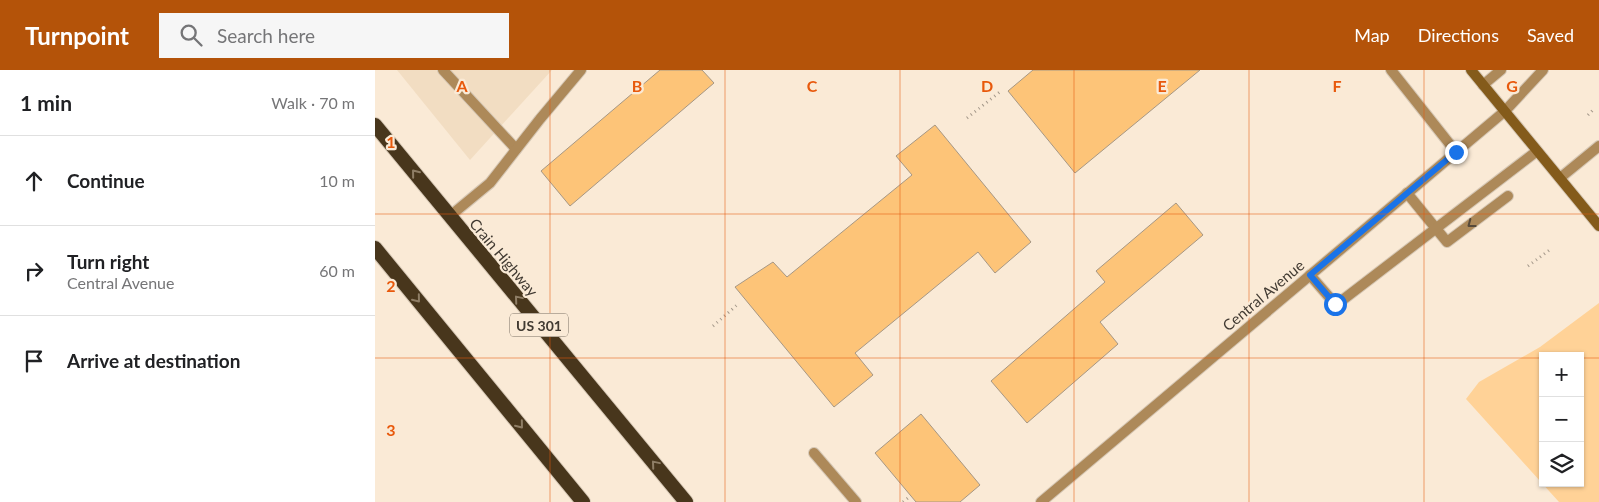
<!DOCTYPE html>
<html lang="en">
<head>
<meta charset="utf-8">
<style>
	:root { --surface:#fff; --page:#f6f6f6; --text:#202124; --muted:#757577; --line:#e0e0e0; --accent:#b45309 }
	body { margin:0; font-family:Lato,sans-serif; background:var(--page); color:var(--text) }
	.controls { position:absolute; right:15px; bottom:15px; display:grid; overflow:hidden; border-radius:0px; box-shadow:0 1px 4px #0004 }
	.controls button { width:45px; height:45px; display:grid; place-items:center; padding:0; border:0; border-bottom:1px solid var(--line); background:var(--surface); color:var(--text); font:25px sans-serif }
	.stop { position:absolute; width:15px; height:15px; margin:-11px; border:4px solid #1a73e8; border-radius:50%; background:#fff }
	.stop.end { background:#1a73e8; border-color:#fff; box-shadow:0 1px 5px #0008 }
	.list { margin:0; padding:0; list-style:none }
	h2 { display:flex; justify-content:space-between; align-items:center; height:65px; margin:0; padding:0 20px; font-size:21px }
	h2 small { font-size:16px; font-weight:400; color:var(--muted) }
	.list li { display:grid; grid-template-columns:32px 1fr auto; gap:15px; align-items:center; box-sizing:border-box; height:90px; padding:0 20px; border-top:1px solid var(--line) }
	.list b { display:block; font-size:19px; white-space:nowrap }
	.list p { margin:0; font-size:16px; white-space:nowrap; color:var(--muted) }
	.list em { font-size:16px; font-style:normal; color:var(--muted) }
	.icon { flex:none; width:28px; height:28px; fill:none; stroke:currentColor; stroke-width:2; stroke-linecap:round; stroke-linejoin:round }
	.map { position:relative; flex:none; width:1224px; height:432px; overflow:hidden }
	header { display:flex; align-items:center; gap:30px; box-sizing:border-box; height:70px; padding:0 25px; background:var(--accent); color:#fff }
	header strong { font-size:24px }
	nav { display:flex; gap:28px; margin-inline-start:auto; font-size:18px }
	.search { width:350px; height:45px; background:var(--page); display:flex; align-items:center; gap:12px; box-sizing:border-box; padding:0 18px; border-radius:0px; color:var(--muted); font-size:19px }
	main { display:flex }
	aside { flex:1; background:var(--surface) }
	.map>svg:first-child { display:block }
	.built { fill:#f2ddc2 }
	.green { fill:#ffd297; fill-rule:evenodd }
	.building { fill:#fdc478; stroke:#a69784 }
	.lines { fill:none; stroke-linecap:round; stroke-linejoin:round }
	.service-casing { stroke:#d5c7b5; stroke-width:12 }
	.minor-casing { stroke:#d5c7b5; stroke-width:12 }
	.secondary-casing { stroke:#d5c7b5; stroke-width:12 }
	.trunk-casing { stroke:#d5c7b5; stroke-width:16 }
	.path { stroke:#a4988a; stroke-width:3; stroke-dasharray:1 4; stroke-linecap:butt }
	.service { stroke:#ad8959; stroke-width:10 }
	.minor { stroke:#ad8959; stroke-width:10 }
	.secondary { stroke:#845b1b; stroke-width:10 }
	.trunk { stroke:#48361c; stroke-width:14 }
	.oneway { stroke:#8f7e66 }
	.oneway2 { stroke:#574a3a }
	.route { stroke:#1a73e8; stroke-width:6 }
	.grid { fill:none; stroke:#e8590c; stroke-width:1; stroke-opacity:0.55 }
	.labels { text-anchor:middle; dominant-baseline:central; stroke-width:4.5; stroke-linejoin:round; paint-order:stroke }
	.shield { fill:#faead6; stroke:#786f63; stroke-width:1 }
	.shield-label { font-size:14px; font-weight:bold; fill:#413a32 }
	.street-label { font-size:15px; fill:#413a32; stroke:#faead6 }
	.grid-label { font-size:16px; text-anchor:middle; font-weight:bold; fill:#e8590c; stroke:#faead6; stroke-width:4.5; stroke-linejoin:round; paint-order:stroke }
</style>
</head>
<body>
<header>
<strong>Turnpoint</strong>
<div class="search"><svg class="icon" aria-label="search" viewBox="0 0 24 24"><circle cx="10" cy="10" r="6"/><path d="M15 15l6 6"/></svg>Search here</div>
<nav><a>Map</a><a>Directions</a><a>Saved</a></nav>
</header>
<main>
<aside>
<h2>1 min<small>Walk · 70 m</small></h2>
<ul class="list">
<li><svg class="icon" aria-label="ahead" viewBox="0 0 24 24"><path d="M12 20V5M6 11l6-6 6 6"/></svg><div><b>Continue</b></div><em>10 m</em></li>
<li><svg class="icon" aria-label="right" viewBox="0 0 24 24"><path d="M7 20v-9h11M14 6l5 5-5 5"/></svg><div><b>Turn right</b><p>Central Avenue</p></div><em>60 m</em></li>
<li><svg class="icon" aria-label="arrive" viewBox="0 0 24 24"><path d="M6 21V4h12l-3 4 3 4H6"/></svg><div><b>Arrive at destination</b></div></li>
</ul>
</aside>
<div class="map">
<svg width="1224" height="432" viewBox="0 0 1224 432">
	<rect width="100%" height="100%" fill="#faead6"/>
	<polygon class="built" points="22,0 177,0 95,90"/>
	<path class="green" d="M1224,233v199h-40l-93,-103 13,-17 61,-35zM1168,286h37v127h-37z"/>
	<g class="building">
		<polygon points="285,0 327,0 339,13 195,136 166,101"/>
		<polygon points="658,0 825,0 700,103 633,21"/>
		<polygon points="560,55 656,172 620,203 603,182 480,283 498,305 459,337 360,217 398,192 412,207 537,105 521,86"/>
		<polygon points="801,133 828,165 725,252 743,274 652,353 616,311 730,212 721,201"/>
		<polygon points="546,344 605,415 585,432 541,432 500,383"/>
	</g>
	<g class="lines">
		<defs>
			<g id="service">
				<polyline points="68,0 141,79"/>
				<polyline points="1016,0 1081,82"/>
				<polyline points="1108,15 1126,0"/>
				<polyline points="1130,41 1168,0"/>
				<polyline points="1185,108 1224,76"/>
				<polyline points="1032,123 1072,172 1133,126"/>
				<polyline points="935,205 961,235 1162,81"/>
				<polyline points="439,383 481,432"/>
			</g>
			<g id="minor">
				<polyline points="75,146 115,113 165,49 206,0"/>
				<polyline points="666,432 1130,41"/>
			</g>
			<polyline id="secondary" points="1096,0 1224,156"/>
			<g id="trunk">
				<polyline points="0,55 311,432"/>
				<polyline points="0,178 208,432"/>
			</g>
		</defs>
		<use href="#service" class="service-casing"/>
		<use href="#minor" class="minor-casing"/>
		<use href="#secondary" class="secondary-casing"/>
		<use href="#trunk" class="trunk-casing"/>
		<g class="path">
			<polyline points="1213,45 1218,40"/>
			<polyline points="592,48 626,21"/>
			<polyline points="1153,196 1176,179"/>
			<polyline points="338,256 362,235"/>
			<polyline points="528,432 533,428"/>
		</g>
		<use href="#service" class="service"/>
		<use href="#minor" class="minor"/>
		<use href="#secondary" class="secondary"/>
		<use href="#trunk" class="trunk"/>
	</g>
	<defs><path id="oneway-chevron" d="M-2-3.5L2.5 0L-2 3.5" fill="none" stroke-width="1.6" stroke-linecap="round" stroke-linejoin="round" transform="scale(1.25)"/></defs>
	<g class="oneway">
		<use href="#oneway-chevron" transform="translate(40 103) rotate(-129)"/>
		<use href="#oneway-chevron" transform="translate(42 229) rotate(51)"/>
		<use href="#oneway-chevron" transform="translate(143 229) rotate(-130)"/>
		<use href="#oneway-chevron" transform="translate(145 355) rotate(51)"/>
		<use href="#oneway-chevron" transform="translate(280 394) rotate(-130)"/>
	</g>
	<use class="oneway2" href="#oneway-chevron" transform="translate(1096 154) rotate(143)"/>
	<g class="lines">
		<polyline class="route" points="960,234 935,205 1081,82"/>
	</g>
	<path class="grid" d="M175,0v432M350,0v432M525,0v432M699,0v432M874,0v432M1049,0v432M0,144h1224M0,288h1168M1205,288h19"/>
	<g class="labels">
		<rect class="shield" x="135" y="243.5" width="58" height="23" rx="4"/>
		<g class="shield-label">
			<text x="164" y="255">US 301</text>
		</g>
		<g class="street-label">
			<text transform="translate(129 187) rotate(50)">Crain Highway</text>
			<text transform="translate(888 225) rotate(-40)">Central Avenue</text>
		</g>
	</g>
	<g class="grid-label">
		<text x="87" y="22">A</text>
		<text x="262" y="22">B</text>
		<text x="437" y="22">C</text>
		<text x="612" y="22">D</text>
		<text x="787" y="22">E</text>
		<text x="962" y="22">F</text>
		<text x="1137" y="22">G</text>
		<text x="16" y="78">1</text>
		<text x="16" y="222">2</text>
		<text x="16" y="366">3</text>
	</g>
</svg>
<div class="controls">
<button>+</button>
<button>−</button>
<button><svg class="icon" aria-label="layers" viewBox="0 0 24 24"><path d="M12 4l9 5-9 5-9-5zM3 14l9 5 9-5"/></svg></button>
</div>
<div class="stop" style="left:960px;top:234px"></div>
<div class="stop end" style="left:1081px;top:82px"></div>
</div>
</main>
</body>
</html>
